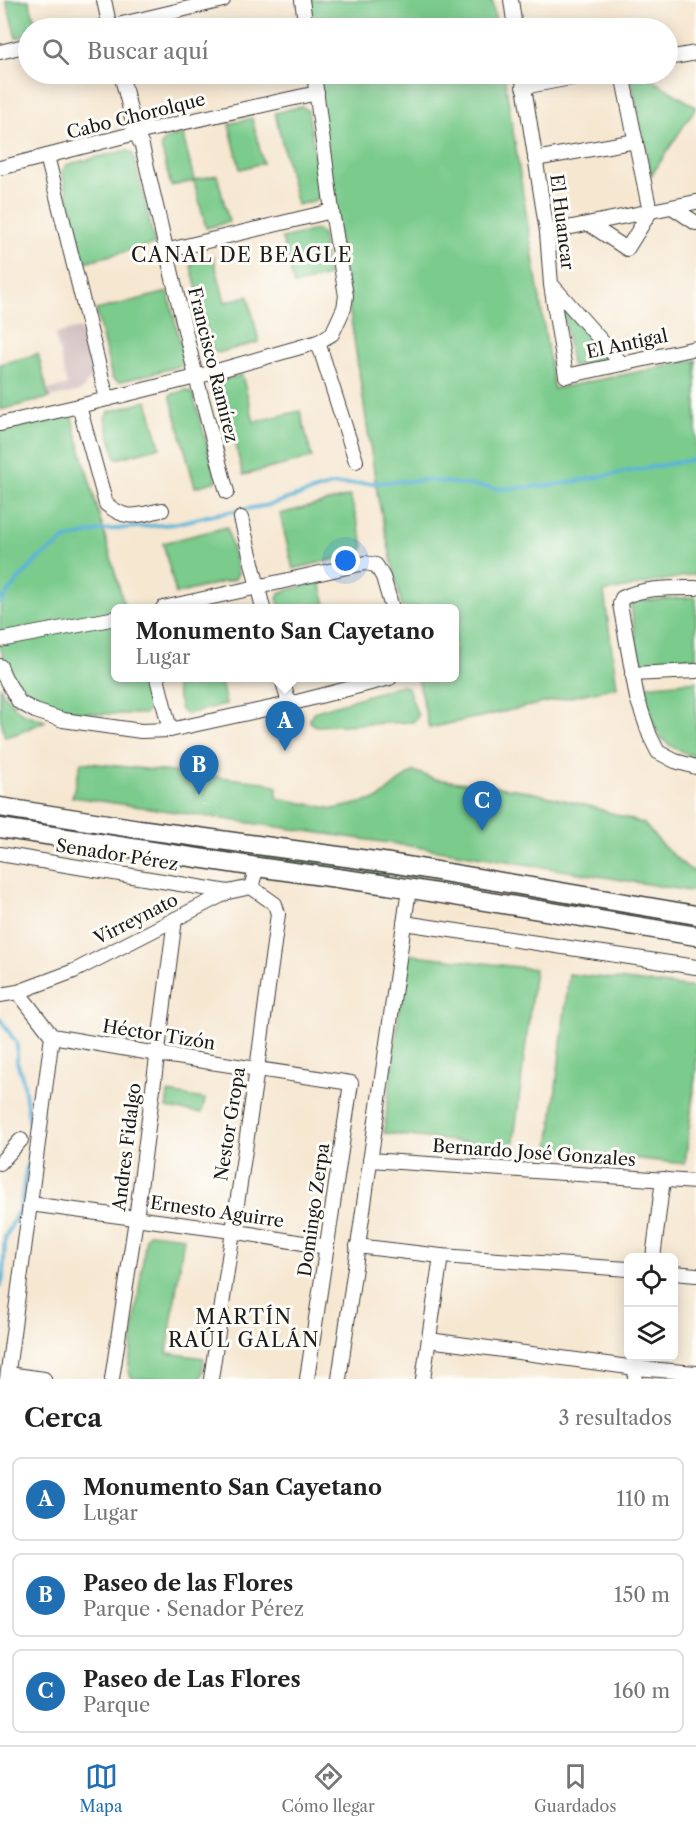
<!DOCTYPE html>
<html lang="es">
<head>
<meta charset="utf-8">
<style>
	:root { --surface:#fff; --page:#f6f6f6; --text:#222; --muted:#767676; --line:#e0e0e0; --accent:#1f6fb2 }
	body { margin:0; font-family:"Libre Caslon Text",serif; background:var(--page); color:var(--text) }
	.controls { position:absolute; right:18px; bottom:18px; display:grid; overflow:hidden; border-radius:9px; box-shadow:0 3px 15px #0003 }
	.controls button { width:54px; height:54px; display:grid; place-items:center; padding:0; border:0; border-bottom:2px solid var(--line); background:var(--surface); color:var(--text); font:30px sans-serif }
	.you { position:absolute; left:346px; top:561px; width:21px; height:21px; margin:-15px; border:4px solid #fff; border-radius:50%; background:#1a73e8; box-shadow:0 0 0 9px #1a73e833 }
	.badge { display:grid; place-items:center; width:39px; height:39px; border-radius:50%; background:var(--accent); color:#fff; font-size:20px; font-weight:700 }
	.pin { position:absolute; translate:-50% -50px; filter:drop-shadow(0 2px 3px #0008) }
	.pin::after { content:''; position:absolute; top:32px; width:21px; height:18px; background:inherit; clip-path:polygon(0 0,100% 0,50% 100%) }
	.popup { position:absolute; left:111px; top:604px; width:348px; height:78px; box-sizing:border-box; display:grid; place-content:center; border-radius:9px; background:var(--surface); filter:drop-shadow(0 2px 4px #0005); font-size:20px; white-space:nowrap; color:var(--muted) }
	.popup b { font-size:22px; color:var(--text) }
	.popup::after { content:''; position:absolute; left:50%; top:100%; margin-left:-12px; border:12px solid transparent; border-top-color:var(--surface) }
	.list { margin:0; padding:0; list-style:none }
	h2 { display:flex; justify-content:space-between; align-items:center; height:78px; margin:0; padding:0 24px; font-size:26px }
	h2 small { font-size:20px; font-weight:400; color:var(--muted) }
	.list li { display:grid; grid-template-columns:39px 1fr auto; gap:18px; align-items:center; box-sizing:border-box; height:84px; margin:0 12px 12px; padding:0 12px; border:2px solid var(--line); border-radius:9px }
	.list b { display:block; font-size:22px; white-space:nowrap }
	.list p { margin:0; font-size:20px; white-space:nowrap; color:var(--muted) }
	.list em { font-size:20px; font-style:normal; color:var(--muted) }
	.icon { flex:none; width:33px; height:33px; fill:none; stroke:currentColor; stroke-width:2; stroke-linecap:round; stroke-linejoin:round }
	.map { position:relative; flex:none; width:696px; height:1379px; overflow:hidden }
	.search { position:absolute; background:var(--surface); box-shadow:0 3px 15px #0003; left:18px; right:18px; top:18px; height:66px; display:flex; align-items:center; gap:15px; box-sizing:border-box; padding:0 21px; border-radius:33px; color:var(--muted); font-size:22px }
	.sheet { height:366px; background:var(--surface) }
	nav { display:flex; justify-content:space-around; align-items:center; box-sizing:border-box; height:84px; border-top:2px solid var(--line); background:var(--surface); font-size:16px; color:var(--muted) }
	nav a { display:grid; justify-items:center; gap:3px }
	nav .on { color:var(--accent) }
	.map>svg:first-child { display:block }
	.industrial { fill:#d2bfc0 }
	.green { fill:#7acb8c; stroke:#4b7454; stroke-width:1.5 }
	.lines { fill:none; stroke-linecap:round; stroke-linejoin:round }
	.stream { stroke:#5bb4d8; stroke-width:4 }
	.minor-casing { stroke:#3d3a37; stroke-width:16 }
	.major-casing { stroke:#3d3a37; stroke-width:21 }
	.minor { stroke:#fff; stroke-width:14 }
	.major { stroke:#fff; stroke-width:18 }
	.labels { text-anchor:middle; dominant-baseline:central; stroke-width:6; stroke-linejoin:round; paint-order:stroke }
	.street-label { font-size:18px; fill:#1c1c1c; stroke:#fdfcf7 }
	.neighbourhood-label { font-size:20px; letter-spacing:1.5px; fill:#1c1c1c; stroke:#fdfcf7 }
</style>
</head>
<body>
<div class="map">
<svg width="696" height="1379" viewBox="0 0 696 1379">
	<rect width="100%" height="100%" fill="#fdfcf7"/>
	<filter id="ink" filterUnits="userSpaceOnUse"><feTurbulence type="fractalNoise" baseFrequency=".0167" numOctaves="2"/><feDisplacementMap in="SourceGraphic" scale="12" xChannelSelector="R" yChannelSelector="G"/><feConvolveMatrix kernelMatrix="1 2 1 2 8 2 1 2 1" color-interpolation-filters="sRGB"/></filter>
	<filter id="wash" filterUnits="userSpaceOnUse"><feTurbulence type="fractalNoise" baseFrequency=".008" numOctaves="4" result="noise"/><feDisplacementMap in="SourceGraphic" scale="24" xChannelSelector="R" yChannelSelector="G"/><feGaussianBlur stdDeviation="1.35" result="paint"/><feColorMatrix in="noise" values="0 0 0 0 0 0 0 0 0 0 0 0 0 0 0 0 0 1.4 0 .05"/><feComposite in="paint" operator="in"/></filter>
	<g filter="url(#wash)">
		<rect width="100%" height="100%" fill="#f6e7d1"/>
		<polygon class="industrial" points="80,328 93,374 81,391 49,398 47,390 67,385 55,334"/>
		<g class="green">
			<polygon points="6,0 29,0 37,28 28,28 28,35 16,38"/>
			<polygon points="303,0 492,0 497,28 307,28"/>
			<polygon points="314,74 504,74 554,389 696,360 696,574 604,592 617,687 429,728 418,678 454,678 454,608 402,608 378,498"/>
			<polygon points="636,74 643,74 696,107 651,176 631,79"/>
			<polygon points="302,106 308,111 321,194 317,200 297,205 275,113"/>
			<polygon points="252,118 263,163 240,169 229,124"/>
			<polygon points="183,135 194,180 217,175 229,222 206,228 194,181 171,186 161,146 165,139"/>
			<polygon points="127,150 133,154 155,244 84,262 62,172 66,165"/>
			<polygon points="316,230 322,234 328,276 294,285 282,238"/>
			<polygon points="213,256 225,302 248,296 259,342 218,353 212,349 191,266 195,260"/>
			<polygon points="168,292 184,360 180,366 119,382 112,378 96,310"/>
			<polygon points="563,306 608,359 574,366 571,365"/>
			<polygon points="38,354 49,398 0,410 0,364"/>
			<polygon points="242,375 254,422 300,411 312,458 243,475 221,386 225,379"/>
			<polygon points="186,390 193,394 217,481 195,487 170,395"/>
			<polygon points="147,401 160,447 116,459 105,418 108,412"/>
			<polygon points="63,413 72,418 125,608 116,608 116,678 144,678 153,708 144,714 101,714 48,709 28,699 17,690 6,667 0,646 0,429"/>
			<polygon points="350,496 364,546 360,553 293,569 280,514"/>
			<polygon points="227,527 238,573 235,579 176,594 163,543"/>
			<polygon points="320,582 327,608 280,608 277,598 281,592"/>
			<polygon points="696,597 696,658 680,658 642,664 638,655 631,606 634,601"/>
			<polygon points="173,678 220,678 226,704 187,714 181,710"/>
			<path d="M696,681v76c-45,-14 -42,-30 -51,-71z"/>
			<polygon points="0,685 3,693 20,712 45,721 19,733 5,737 0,716"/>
			<polygon points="401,685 408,688 418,716 413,722 316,726 310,722 310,719 313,712"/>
			<polygon points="81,762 264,782 277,787 277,798 334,809 378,799 403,778 414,771 435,779 522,790 593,807 644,824 664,847 689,869 696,872 696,892 458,853 72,797"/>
			<polygon points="0,813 511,891 696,923 696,927 512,895 362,872 221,853 0,818"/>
			<polygon points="406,954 535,969 513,1148 384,1133"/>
			<polygon points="569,974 696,988 696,1069 685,1164 549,1149"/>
			<polygon points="168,1093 205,1099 202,1113 166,1108"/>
			<polygon points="150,1233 184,1237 167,1353 204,1358 201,1379 142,1379 132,1378 128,1372 146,1237"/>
		</g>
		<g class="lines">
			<g class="stream">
				<polyline points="0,603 18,580 38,559 66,539 103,530 174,524 212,515 269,505 332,485 427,480 501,489 555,485 696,459"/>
				<polyline points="0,1019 17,1044 17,1062 23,1080 32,1137 20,1208 5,1238 3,1279 0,1287"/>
			</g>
		</g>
	</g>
	<g filter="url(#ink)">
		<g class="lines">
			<defs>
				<g id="minor">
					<polyline points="104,0 110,28"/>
					<polyline points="302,0 306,28"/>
					<polyline points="511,0 515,28"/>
					<polyline points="105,28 223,0"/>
					<polyline points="0,52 28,45"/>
					<polyline points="668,58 696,53"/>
					<polyline points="121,74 136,133 142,146 196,377 227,492"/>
					<polyline points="522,74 547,232 551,285 566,376 696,348"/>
					<polyline points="523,87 592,74"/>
					<polyline points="47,156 107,399"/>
					<polyline points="535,159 636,141"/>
					<polyline points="0,168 136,133 317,93"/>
					<polyline points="672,207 696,223"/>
					<polyline points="589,224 627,249 650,212 622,74"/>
					<polyline points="547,232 696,202"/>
					<polyline points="165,251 332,211"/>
					<polyline points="552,285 622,364"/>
					<polyline points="318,342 356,461"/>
					<path d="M79,406l27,98c22,18 31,11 56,6"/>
					<polyline points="0,424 79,406 196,377 318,342 332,334 344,308 346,296 332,211 314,74"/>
					<polyline points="241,518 263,608"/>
					<path d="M696,588c-25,0 -52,-1 -74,10l-2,6 17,94 13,38 8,16 17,9 21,6"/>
					<polyline points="163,608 365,563 376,565 383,577 392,608"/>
					<polyline points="0,640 116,618"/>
					<polyline points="0,666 4,676 19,702 35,711 63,720 141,731 170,730 289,704 390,678"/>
					<polyline points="632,674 696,671"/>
					<polyline points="157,678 170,730"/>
					<polyline points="282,678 289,704"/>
					<polyline points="0,854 228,892"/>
					<polyline points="404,923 696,967"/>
					<polyline points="18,992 52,1036 157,1054 351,1083 307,1379"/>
					<polyline points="0,995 18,992 74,971 228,892 251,887 257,867"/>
					<polyline points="370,1160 696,1182"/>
					<polyline points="0,1163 21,1140"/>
					<polyline points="30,1204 232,1231 327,1247"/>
					<polyline points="357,1246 441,1256 628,1269"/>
					<polyline points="653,1258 663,1179"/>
					<polyline points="674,1273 696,1275"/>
					<polyline points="429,1340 636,1368 696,1373"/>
					<polyline points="8,1374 44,1379"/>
					<polyline points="7,1379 52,1036"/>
					<polyline points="112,1379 136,1219 175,919"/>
					<polyline points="211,1379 257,1069 278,914 275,904 251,887"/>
					<polyline points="339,1379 409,889"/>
					<polyline points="423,1379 441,1256"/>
					<polyline points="635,1379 638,1356"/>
				</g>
				<g id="major">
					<polyline points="0,807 139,829 390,863 696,915"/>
					<polyline points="0,828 257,867 388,885 696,936"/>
				</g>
			</defs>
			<use href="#minor" class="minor-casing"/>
			<use href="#major" class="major-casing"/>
			<use href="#minor" class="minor"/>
			<use href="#major" class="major"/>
		</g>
	</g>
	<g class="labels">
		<g class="street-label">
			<text transform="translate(136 116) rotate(-14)">Cabo Chorolque</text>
			<text transform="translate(562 222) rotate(83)">El Huancar</text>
			<text transform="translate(627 344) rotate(-12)">El Antigal</text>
			<text transform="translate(213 365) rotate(76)">Francisco Ramírez</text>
			<text transform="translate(117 855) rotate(9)">Senador Pérez</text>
			<text transform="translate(136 919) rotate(-27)">Virreynato</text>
			<text transform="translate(159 1035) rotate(9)">Héctor Tizón</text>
			<text transform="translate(230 1124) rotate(-81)">Nestor Gropa</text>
			<text transform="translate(127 1147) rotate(-83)">Andres Fidalgo</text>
			<text transform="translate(534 1153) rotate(4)">Bernardo José Gonzales</text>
			<text transform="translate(314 1210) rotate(-82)">Domingo Zerpa</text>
			<text transform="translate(217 1212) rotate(8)">Ernesto Aguirre</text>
		</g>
		<g class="neighbourhood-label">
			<text x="242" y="255">CANAL DE BEAGLE</text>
			<text x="244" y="1317">MARTÍN<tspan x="244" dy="23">RAÚL GALÁN</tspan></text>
		</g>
	</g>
</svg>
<div class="controls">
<button><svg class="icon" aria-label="locate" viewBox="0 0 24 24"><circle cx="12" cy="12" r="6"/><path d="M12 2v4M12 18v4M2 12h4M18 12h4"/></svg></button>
<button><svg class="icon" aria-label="layers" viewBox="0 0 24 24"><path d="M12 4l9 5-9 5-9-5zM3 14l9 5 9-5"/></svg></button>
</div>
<div class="you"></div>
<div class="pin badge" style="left:285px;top:751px">A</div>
<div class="popup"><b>Monumento San Cayetano</b>Lugar</div>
<div class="pin badge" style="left:199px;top:795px">B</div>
<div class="pin badge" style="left:482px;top:831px">C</div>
<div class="search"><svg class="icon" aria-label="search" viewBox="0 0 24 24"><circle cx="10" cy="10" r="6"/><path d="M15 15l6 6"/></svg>Buscar aquí</div>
</div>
<section class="sheet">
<h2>Cerca<small>3 resultados</small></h2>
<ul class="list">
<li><span class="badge">A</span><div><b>Monumento San Cayetano</b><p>Lugar</p></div><em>110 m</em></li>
<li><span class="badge">B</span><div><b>Paseo de las Flores</b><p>Parque · Senador Pérez</p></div><em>150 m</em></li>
<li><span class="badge">C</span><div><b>Paseo de Las Flores</b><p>Parque</p></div><em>160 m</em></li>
</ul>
</section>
<nav>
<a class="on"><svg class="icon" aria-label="map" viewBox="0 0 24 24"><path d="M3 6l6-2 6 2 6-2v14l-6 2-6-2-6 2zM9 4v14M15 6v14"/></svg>Mapa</a>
<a><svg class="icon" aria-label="directions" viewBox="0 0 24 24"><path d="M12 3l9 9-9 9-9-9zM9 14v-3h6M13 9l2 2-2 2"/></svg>Cómo llegar</a>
<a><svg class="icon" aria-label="saved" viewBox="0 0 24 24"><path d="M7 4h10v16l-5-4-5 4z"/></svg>Guardados</a>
</nav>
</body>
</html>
